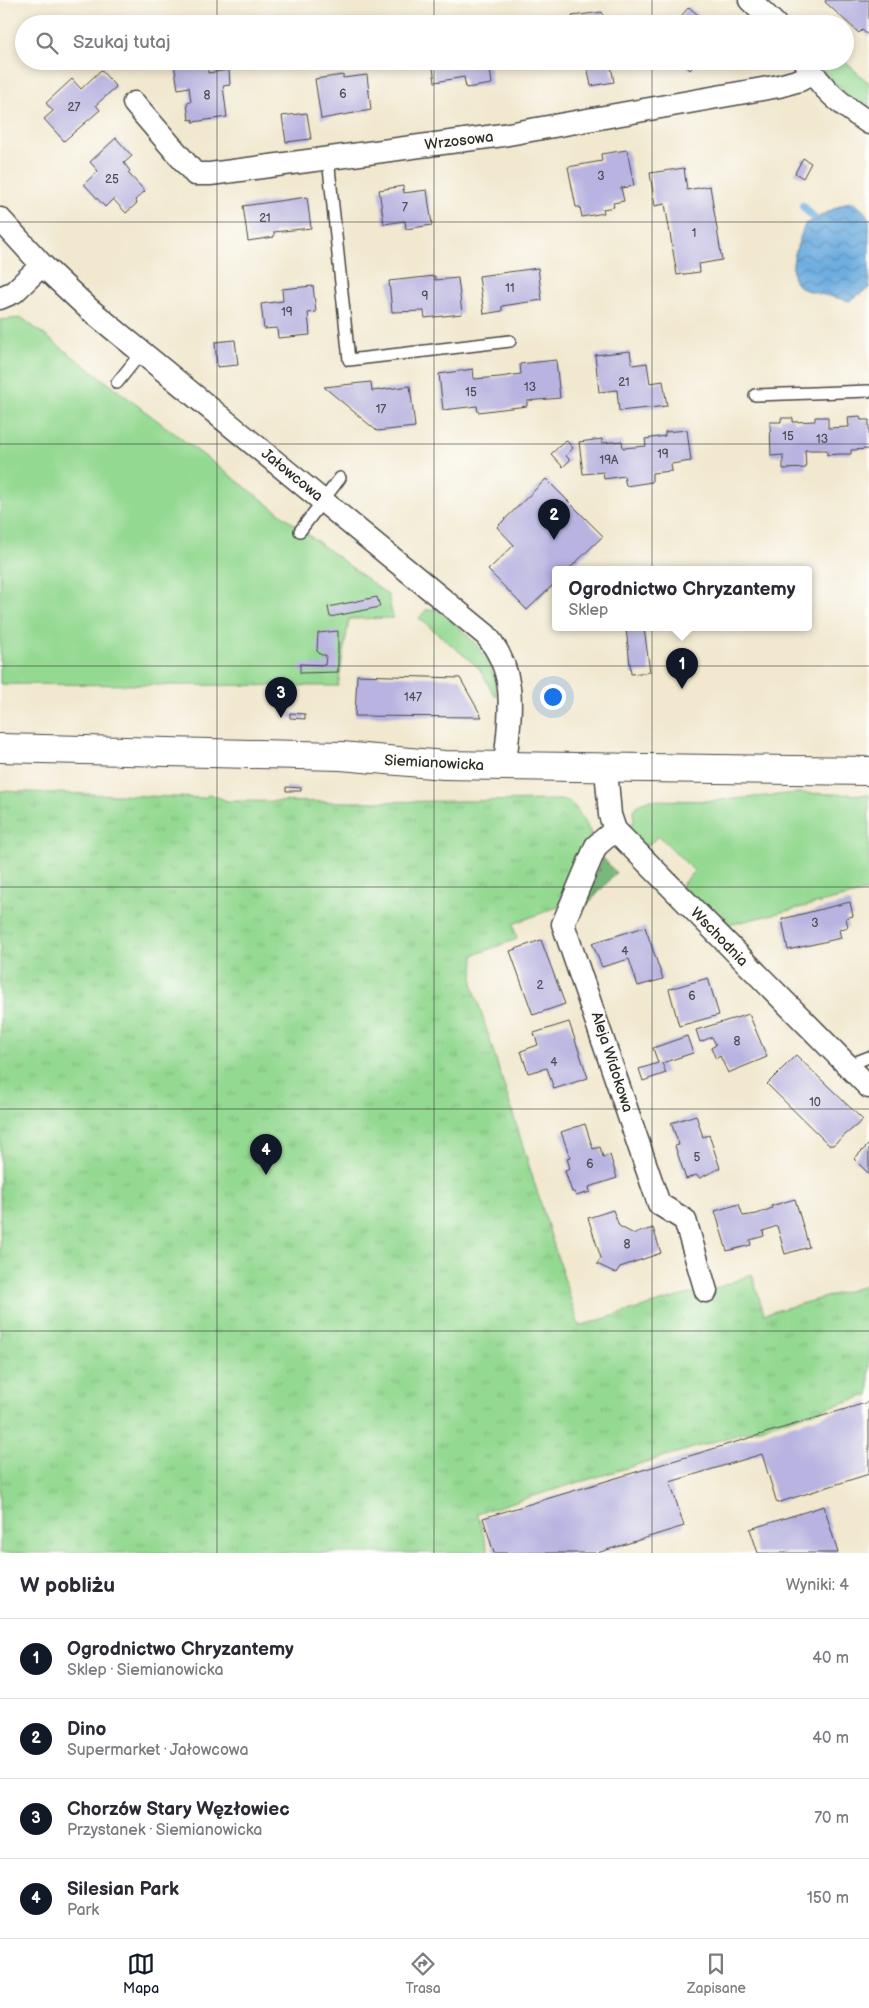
<!DOCTYPE html>
<html lang="pl">
<head>
<meta charset="utf-8">
<style>
	:root { --surface:#fff; --page:#f7f7f7; --text:#2b2b33; --muted:#7c7c81; --line:#e1e1e2; --accent:#111827 }
	body { margin:0; font-family:"Balsamiq Sans",sans-serif; background:var(--page); color:var(--text) }
	.you { position:absolute; left:552px; top:696px; width:18px; height:18px; margin:-12px; border:4px solid #fff; border-radius:50%; background:#1a73e8; box-shadow:0 0 0 8px #1a73e833 }
	.badge { display:grid; place-items:center; width:32px; height:32px; border-radius:50%; background:var(--accent); color:#fff; font-size:16px; font-weight:700 }
	.pin { position:absolute; translate:-50% -41px; filter:drop-shadow(0 1px 2px #0008) }
	.pin::after { content:''; position:absolute; top:26px; width:18px; height:15px; background:inherit; clip-path:polygon(0 0,100% 0,50% 100%) }
	.popup { position:absolute; left:552px; top:566px; width:260px; height:65px; box-sizing:border-box; display:grid; place-content:center; border-radius:5px; background:var(--surface); filter:drop-shadow(0 1px 4px #0005); font-size:16px; white-space:nowrap; color:var(--muted) }
	.popup b { font-size:19px; color:var(--text) }
	.popup::after { content:''; position:absolute; left:50%; top:100%; margin-left:-10px; border:10px solid transparent; border-top-color:var(--surface) }
	.list { margin:0; padding:0; list-style:none }
	h2 { display:flex; justify-content:space-between; align-items:center; height:65px; margin:0; padding:0 20px; font-size:21px }
	h2 small { font-size:16px; font-weight:400; color:var(--muted) }
	.list li { display:grid; grid-template-columns:32px 1fr auto; gap:15px; align-items:center; box-sizing:border-box; height:80px; padding:0 20px; border-top:1px solid var(--line) }
	.list b { display:block; font-size:19px; white-space:nowrap }
	.list p { margin:0; font-size:16px; white-space:nowrap; color:var(--muted) }
	.list em { font-size:16px; font-style:normal; color:var(--muted) }
	.icon { flex:none; width:28px; height:28px; fill:none; stroke:currentColor; stroke-width:2; stroke-linecap:round; stroke-linejoin:round }
	.map { position:relative; flex:none; width:869px; height:1553px; overflow:hidden }
	.search { position:absolute; background:var(--surface); box-shadow:0 2px 8px #0003; left:15px; right:15px; top:15px; height:55px; display:flex; align-items:center; gap:12px; box-sizing:border-box; padding:0 18px; border-radius:28px; color:var(--muted); font-size:19px }
	.sheet { height:385px; background:var(--surface) }
	nav { display:flex; justify-content:space-around; align-items:center; box-sizing:border-box; height:70px; border-top:1px solid var(--line); background:var(--surface); font-size:14px; color:var(--muted) }
	nav a { display:grid; justify-items:center; gap:2px }
	nav .on { color:var(--accent) }
	.map>svg:first-child { display:block }
	.green { fill:#94d992; stroke:#60825e }
	.forest { fill:url(#forest-firs); stroke:#517254 }
	.park { fill:url(#park-tufts); stroke:#60825e }
	.water { fill:url(#water-waves); stroke:#4c6c86 }
	.lines { fill:none; stroke-linecap:round; stroke-linejoin:round }
	.stream { stroke:#6dade0; stroke-width:8 }
	.building { fill:#b8b3e0 }
	.service-casing { stroke:#494744; stroke-width:14 }
	.minor-casing { stroke:#494744; stroke-width:25 }
	.tertiary-casing { stroke:#494744; stroke-width:30 }
	.service { stroke:#fff; stroke-width:11 }
	.minor { stroke:#fff; stroke-width:22 }
	.tertiary { stroke:#fff; stroke-width:28 }
	.grid { fill:none; stroke:#2b2b2b; stroke-width:1; stroke-opacity:0.55 }
	.labels { text-anchor:middle; dominant-baseline:central; stroke-width:4; stroke-linejoin:round; paint-order:stroke }
	.number-label { font-size:12px; fill:#4e4d58 }
	.street-label { font-size:15px; fill:#2b2b2b; stroke:#fdfcf7 }
</style>
</head>
<body>
<div class="map">
<svg width="869" height="1553" viewBox="0 0 869 1553">
	<defs>
		<pattern id="forest-firs" width="22" height="20" patternUnits="userSpaceOnUse" patternTransform="scale(1.25)"><rect width="22" height="20" fill="#77b97c"/><path d="M5 1l3.5 6h-7zM16 11l3.5 6h-7z" fill="#629766"/></pattern>
		<pattern id="park-tufts" width="24" height="20" patternUnits="userSpaceOnUse" patternTransform="scale(1.25)"><rect width="24" height="20" fill="#94d992"/><path d="M3 7l-1-3M5 7V3M7 7l1-3M15 17l-1-3M17 17v-4M19 17l1-3" fill="none" stroke="#80ba7e"/></pattern>
		<pattern id="water-waves" width="16" height="10" patternUnits="userSpaceOnUse" patternTransform="scale(1.25)"><rect width="16" height="10" fill="#6dade0"/><path d="M0 5q4-4 8 0t8 0" fill="none" stroke="#5a8db6"/></pattern>
	</defs>
	<rect width="100%" height="100%" fill="#fdfcf7"/>
	<filter id="ink" filterUnits="userSpaceOnUse"><feTurbulence type="fractalNoise" baseFrequency=".02" numOctaves="2"/><feDisplacementMap in="SourceGraphic" scale="10" xChannelSelector="R" yChannelSelector="G"/><feConvolveMatrix kernelMatrix="1 2 1 2 8 2 1 2 1" color-interpolation-filters="sRGB"/></filter>
	<filter id="wash" filterUnits="userSpaceOnUse"><feTurbulence type="fractalNoise" baseFrequency=".0096" numOctaves="4" result="noise"/><feDisplacementMap in="SourceGraphic" scale="20" xChannelSelector="R" yChannelSelector="G"/><feGaussianBlur stdDeviation="1.12" result="paint"/><feColorMatrix in="noise" values="0 0 0 0 0 0 0 0 0 0 0 0 0 0 0 0 0 1.4 0 .05"/><feComposite in="paint" operator="in"/></filter>
	<g filter="url(#wash)">
		<rect width="100%" height="100%" fill="#f1e8cf"/>
		<g class="green">
			<polygon points="830,61 844,61 869,83 869,114 821,70"/>
			<polygon points="22,318 388,595 393,618 349,619 338,686 0,684 0,320"/>
			<path d="M437,609c29,24 59,47 60,88l-5,-6 -13,-23 -60,-50 7,-8z"/>
			<polygon points="798,793 869,795 869,891 720,927 681,886 694,871 659,836 645,847 627,828 634,822 633,810 642,802 649,800 712,801"/>
		</g>
		<polygon class="forest" points="603,858 616,873 578,915"/>
		<path class="park" d="M0,791l204,7 6,-4 17,7 126,1 214,-2 9,8 15,25 -31,73 -47,18 4,15 -43,16 -1,31 106,340 113,-33c10,3 47,-14 60,-19l12,40 105,-29v110l-392,118 12,40h-489z"/>
		<path class="water" d="M853,202l11,9 5,8v69l-20,13c-10,-3 -43,-9 -49,-14 -17,-11 0,-48 5,-63l40,-21z"/>
		<g class="lines">
			<polyline class="stream" points="803,206 813,217"/>
		</g>
		<g id="blocks">
			<g class="building">
				<polygon points="826,0 869,0 869,36 862,30 859,33 825,2"/>
				<polygon points="689,7 708,24 674,24"/>
				<polygon points="602,12 605,24 574,24 572,16"/>
				<polygon points="719,16 728,24 712,24"/>
				<polygon points="194,61 207,61 208,73 229,70 230,85 223,86 227,117 193,122 193,119 189,120 187,103 191,102 189,87 178,89 174,64"/>
				<polygon points="432,61 489,61 492,84 466,88 464,77 435,82"/>
				<polygon points="586,61 610,61 614,82 591,86"/>
				<polygon points="681,61 698,61 690,70"/>
				<polygon points="101,70 116,87 96,105 100,110 64,141 44,119 53,111 46,103 72,79 81,89"/>
				<polygon points="343,75 343,78 367,75 371,110 321,119 315,79"/>
				<polygon points="307,113 311,139 286,142 282,116"/>
				<polygon points="116,138 132,156 124,163 130,171 128,173 145,191 135,200 137,203 126,213 113,199 105,207 84,184 98,171 90,162"/>
				<polygon points="627,150 634,186 621,188 624,201 613,203 614,207 603,209 604,213 582,217 580,207 576,207 568,167 602,161 601,154"/>
				<polygon points="803,158 811,163 803,178 795,173"/>
				<polygon points="684,168 687,190 710,186 722,260 699,264 700,272 677,275 665,204 655,206 650,173"/>
				<polygon points="403,186 404,193 427,190 432,225 406,229 405,221 384,224 379,190"/>
				<polygon points="307,197 311,228 274,232 274,237 248,241 243,206"/>
				<polygon points="538,268 542,300 502,306 502,311 484,314 479,276"/>
				<polygon points="435,276 435,280 458,278 462,314 425,318 424,311 392,312 389,281"/>
				<polygon points="313,286 316,312 308,313 310,335 278,338 277,328 264,329 261,304 283,301 282,289"/>
				<polygon points="235,340 238,365 217,367 215,342"/>
				<polygon points="630,351 632,365 647,363 650,383 663,381 667,406 619,411 617,390 599,392 595,355"/>
				<polygon points="556,360 560,398 527,401 527,406 478,412 477,406 443,410 439,374 473,369 474,379 500,377 521,374 520,364"/>
				<polygon points="371,382 372,391 410,386 415,427 377,431 324,387"/>
				<polygon points="860,416 861,420 869,420 869,449 851,450 851,454 839,454 827,455 827,450 805,450 806,468 783,469 783,455 771,456 770,422 781,422 781,418 793,418 793,422 815,421 815,417 828,417 828,428 849,427 848,417"/>
				<polygon points="687,430 691,461 671,464 672,471 652,473 652,482 626,486 624,476 604,479 603,472 583,474 579,442 602,439 602,443 622,441 623,448 646,446 645,439 665,436 665,432"/>
				<polygon points="566,440 573,448 566,456 570,460 563,467 551,454"/>
				<polygon points="546,479 603,536 568,570 556,570 556,582 527,610 488,570 514,545 497,527"/>
				<polygon points="377,597 380,607 330,617 328,607"/>
				<polygon points="626,628 644,628 650,672 631,674"/>
				<polygon points="338,631 338,672 300,673 300,664 325,665 326,655 321,655 317,651 318,633"/>
				<polygon points="357,675 460,678 482,717 355,716"/>
				<polygon points="290,713 305,714 305,719 290,718"/>
				<polygon points="286,787 301,788 301,791 286,791"/>
				<polygon points="850,902 853,916 846,918 848,927 839,930 841,938 788,950 782,919"/>
				<polygon points="645,927 663,979 638,986 629,959 602,967 592,943"/>
				<polygon points="541,940 565,1004 533,1015 510,951"/>
				<polygon points="708,978 719,1015 679,1026 669,989"/>
				<polygon points="749,1014 767,1057 728,1073 720,1056 716,1059 711,1048 716,1045 712,1037 700,1042 696,1030"/>
				<polygon points="569,1022 588,1078 554,1089 547,1068 528,1073 521,1051 538,1045 534,1033"/>
				<polygon points="687,1036 693,1053 662,1063 666,1073 643,1081 639,1069 658,1063 653,1048"/>
				<polygon points="796,1055 863,1120 833,1145 829,1145 767,1084"/>
				<polygon points="696,1115 703,1137 709,1135 720,1168 700,1178 696,1175 686,1179 675,1146 679,1145 671,1123"/>
				<polygon points="585,1124 593,1149 600,1147 603,1157 610,1155 617,1178 589,1187 590,1192 576,1196 574,1192 572,1192 565,1171 570,1169 567,1158 570,1157 561,1132"/>
				<polygon points="869,1144 869,1174 854,1159"/>
				<polygon points="795,1199 809,1247 785,1254 777,1226 763,1231 764,1236 750,1240 751,1245 727,1251 715,1211 739,1204 743,1216 757,1214 772,1208 771,1206"/>
				<polygon points="613,1210 619,1226 634,1234 653,1228 661,1253 620,1267 616,1273 597,1264 601,1258 588,1218"/>
				<polygon points="869,1402 869,1474 777,1503 762,1454 670,1482 684,1526 597,1553 494,1553 483,1518"/>
				<polygon points="824,1506 838,1553 758,1553 750,1529"/>
			</g>
		</g>
	</g>
	<g filter="url(#ink)">
		<use href="#blocks" fill-opacity="0" stroke="#494744" stroke-width="1"/>
		<g class="lines">
			<defs>
				<g id="service">
					<polyline points="328,158 349,360 510,341"/>
					<polyline points="117,383 141,353"/>
					<polyline points="755,395 869,391"/>
					<polyline points="300,531 340,478"/>
					<polyline points="846,1066 869,1057"/>
				</g>
				<g id="minor">
					<polyline points="750,0 775,24"/>
					<path d="M805,61c18,30 36,43 64,62"/>
					<polyline points="134,103 195,174 210,174 503,135 779,86 800,80 812,73"/>
					<path d="M0,219l42,46 47,44 397,326c34,41 23,81 19,131"/>
					<polyline points="0,298 14,292 42,265"/>
					<polyline points="606,769 610,815 615,830 869,1087"/>
					<polyline points="615,830 596,846 563,924 659,1204 685,1220 706,1291"/>
				</g>
				<polyline id="tertiary" points="0,748 341,756 444,765 505,766 869,771"/>
			</defs>
			<use href="#service" class="service-casing"/>
			<use href="#minor" class="minor-casing"/>
			<use href="#tertiary" class="tertiary-casing"/>
			<use href="#service" class="service"/>
			<use href="#minor" class="minor"/>
			<use href="#tertiary" class="tertiary"/>
		</g>
	</g>
	<path class="grid" d="M217,0v24M434,0v24M652,0v24M217,61v1492M434,61v1492M652,61v1492M0,222h869M0,444h869M0,666h869M0,887h869M0,1109h869M0,1331h869"/>
	<g class="labels">
		<g class="number-label">
			<text x="343" y="94">6</text>
			<text x="207" y="95">8</text>
			<text x="74" y="107">27</text>
			<text x="601" y="176">3</text>
			<text x="112" y="179">25</text>
			<text x="405" y="207">7</text>
			<text x="265" y="218">21</text>
			<text x="694" y="233">1</text>
			<text x="510" y="288">11</text>
			<text x="425" y="296">9</text>
			<text x="287" y="312">19</text>
			<text x="624" y="382">21</text>
			<text x="530" y="387">13</text>
			<text x="471" y="392">15</text>
			<text x="381" y="409">17</text>
			<text x="788" y="436">15</text>
			<text x="822" y="439">13</text>
			<text x="663" y="454">19</text>
			<text x="609" y="460">19A</text>
			<text x="413" y="697">147</text>
			<text x="815" y="923">3</text>
			<text x="625" y="951">4</text>
			<text x="540" y="985">2</text>
			<text x="692" y="996">6</text>
			<text x="737" y="1041">8</text>
			<text x="554" y="1062">4</text>
			<text x="815" y="1102">10</text>
			<text x="697" y="1157">5</text>
			<text x="590" y="1164">6</text>
			<text x="627" y="1244">8</text>
		</g>
		<g class="street-label">
			<text transform="translate(459 141) rotate(-7)">Wrzosowa</text>
			<text transform="translate(292 475) rotate(39)">Jałowcowa</text>
			<text transform="translate(434 763) rotate(3)">Siemianowicka</text>
			<text transform="translate(719 937) rotate(46)">Wschodnia</text>
			<text transform="translate(612 1062) rotate(72)">Aleja Widokowa</text>
		</g>
	</g>
</svg>
<div class="you"></div>
<div class="pin badge" style="left:682px;top:689px">1</div>
<div class="popup"><b>Ogrodnictwo Chryzantemy</b>Sklep</div>
<div class="pin badge" style="left:554px;top:540px">2</div>
<div class="pin badge" style="left:281px;top:718px">3</div>
<div class="pin badge" style="left:266px;top:1175px">4</div>
<div class="search"><svg class="icon" aria-label="search" viewBox="0 0 24 24"><circle cx="10" cy="10" r="6"/><path d="M15 15l6 6"/></svg>Szukaj tutaj</div>
</div>
<section class="sheet">
<h2>W pobliżu<small>Wyniki: 4</small></h2>
<ul class="list">
<li><span class="badge">1</span><div><b>Ogrodnictwo Chryzantemy</b><p>Sklep · Siemianowicka</p></div><em>40 m</em></li>
<li><span class="badge">2</span><div><b>Dino</b><p>Supermarket · Jałowcowa</p></div><em>40 m</em></li>
<li><span class="badge">3</span><div><b>Chorzów Stary Węzłowiec</b><p>Przystanek · Siemianowicka</p></div><em>70 m</em></li>
<li><span class="badge">4</span><div><b>Silesian Park</b><p>Park</p></div><em>150 m</em></li>
</ul>
</section>
<nav>
<a class="on"><svg class="icon" aria-label="map" viewBox="0 0 24 24"><path d="M3 6l6-2 6 2 6-2v14l-6 2-6-2-6 2zM9 4v14M15 6v14"/></svg>Mapa</a>
<a><svg class="icon" aria-label="directions" viewBox="0 0 24 24"><path d="M12 3l9 9-9 9-9-9zM9 14v-3h6M13 9l2 2-2 2"/></svg>Trasa</a>
<a><svg class="icon" aria-label="saved" viewBox="0 0 24 24"><path d="M7 4h10v16l-5-4-5 4z"/></svg>Zapisane</a>
</nav>
</body>
</html>
